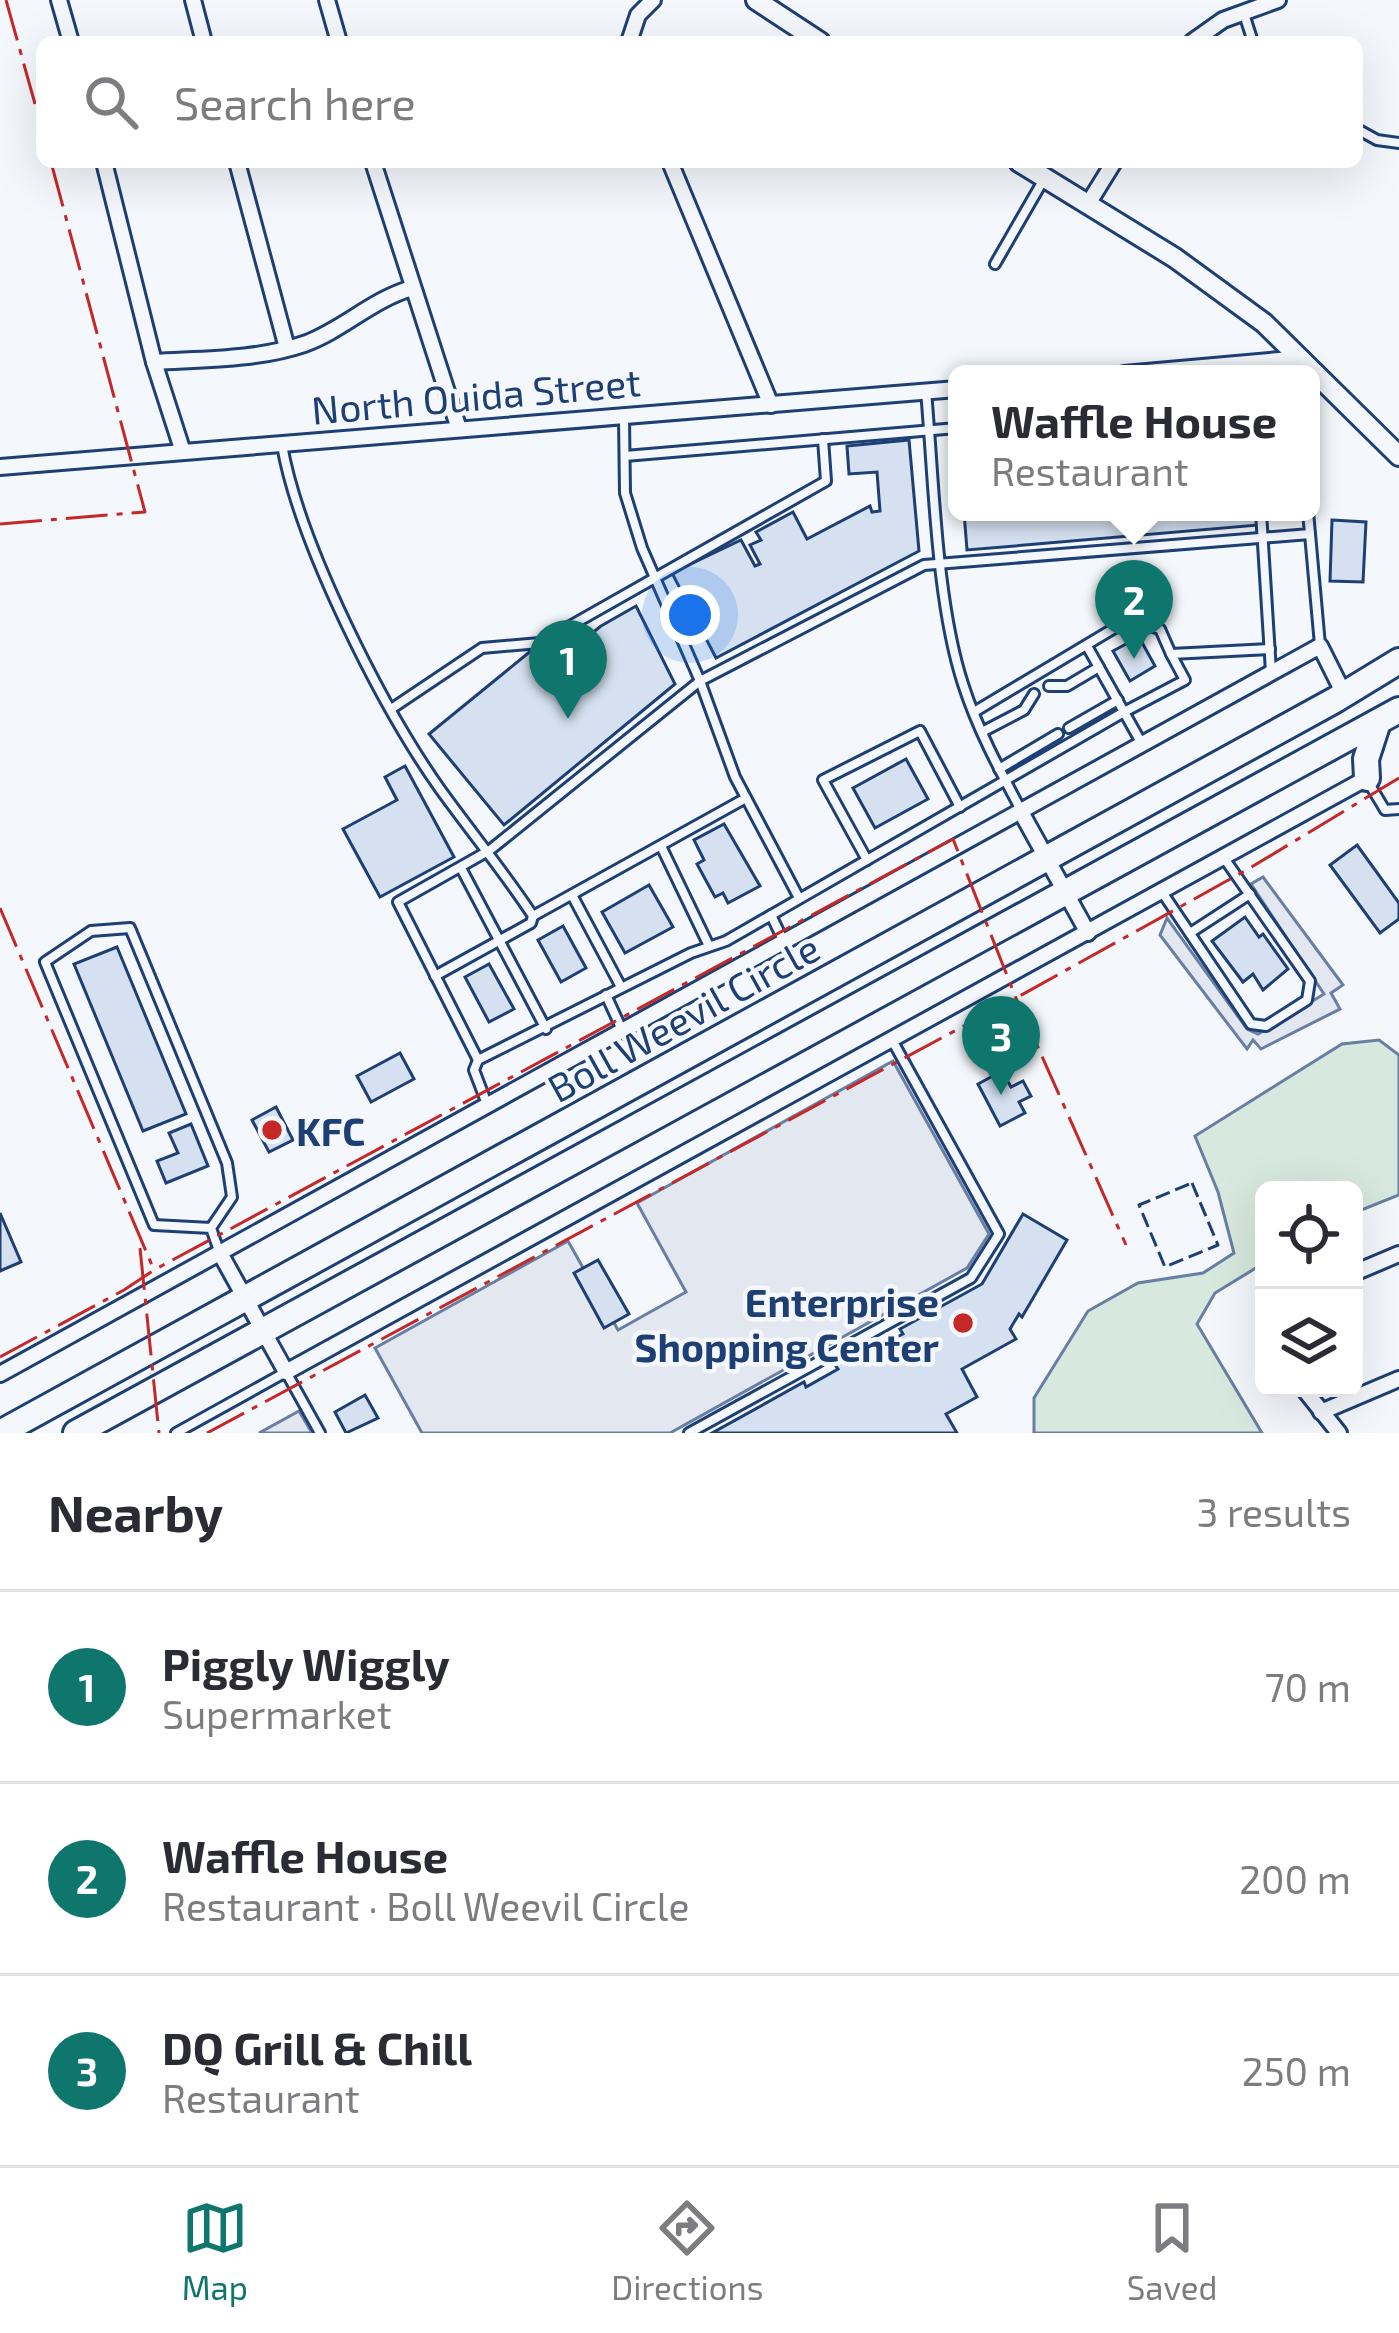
<!DOCTYPE html>
<html lang="en">
<head>
<meta charset="utf-8">
<style>
	:root { --surface:#fff; --page:#f7f7f7; --text:#2b2b33; --muted:#7c7c81; --line:#e1e1e2; --accent:#0f766e }
	body { margin:0; font-family:"Exo 2",sans-serif; background:var(--page); color:var(--text) }
	.controls { position:absolute; right:36px; bottom:36px; display:grid; overflow:hidden; border-radius:18px; box-shadow:0 12px 48px #0002 }
	.controls button { width:108px; height:108px; display:grid; place-items:center; padding:0; border:0; border-bottom:3px solid var(--line); background:var(--surface); color:var(--text); font:60px sans-serif }
	.you { position:absolute; left:690px; top:615px; width:42px; height:42px; margin:-30px; border:9px solid #fff; border-radius:50%; background:#1a73e8; box-shadow:0 0 0 18px #1a73e833 }
	.badge { display:grid; place-items:center; width:78px; height:78px; border-radius:50%; background:var(--accent); color:#fff; font-size:39px; font-weight:700 }
	.pin { position:absolute; translate:-50% -99px; filter:drop-shadow(0 3px 6px #0008) }
	.pin::after { content:''; position:absolute; top:63px; width:42px; height:36px; background:inherit; clip-path:polygon(0 0,100% 0,50% 100%) }
	.popup { position:absolute; left:948px; top:365px; width:372px; height:156px; box-sizing:border-box; display:grid; place-content:center; border-radius:18px; background:var(--surface); filter:drop-shadow(0 3px 9px #0005); font-size:39px; white-space:nowrap; color:var(--muted) }
	.popup b { font-size:45px; color:var(--text) }
	.popup::after { content:''; position:absolute; left:50%; top:100%; margin-left:-24px; border:24px solid transparent; border-top-color:var(--surface) }
	.list { margin:0; padding:0; list-style:none }
	h2 { display:flex; justify-content:space-between; align-items:center; height:156px; margin:0; padding:0 48px; font-size:51px }
	h2 small { font-size:39px; font-weight:400; color:var(--muted) }
	.list li { display:grid; grid-template-columns:78px 1fr auto; gap:36px; align-items:center; box-sizing:border-box; height:192px; padding:0 48px; border-top:3px solid var(--line) }
	.list b { display:block; font-size:45px; white-space:nowrap }
	.list p { margin:0; font-size:39px; white-space:nowrap; color:var(--muted) }
	.list em { font-size:39px; font-style:normal; color:var(--muted) }
	.icon { flex:none; width:66px; height:66px; fill:none; stroke:currentColor; stroke-width:2; stroke-linecap:round; stroke-linejoin:round }
	.map { position:relative; flex:none; width:1399px; height:1433px; overflow:hidden }
	.search { position:absolute; background:var(--surface); box-shadow:0 12px 48px #0002; left:36px; right:36px; top:36px; height:132px; display:flex; align-items:center; gap:30px; box-sizing:border-box; padding:0 42px; border-radius:18px; color:var(--muted); font-size:45px }
	.sheet { height:732px; background:var(--surface) }
	nav { display:flex; justify-content:space-around; align-items:center; box-sizing:border-box; height:168px; border-top:3px solid var(--line); background:var(--surface); font-size:33px; color:var(--muted) }
	nav a { display:grid; justify-items:center; gap:6px }
	nav .on { color:var(--accent) }
	.map>svg:first-child { display:block }
	.green { fill:#d7e8df; stroke:#687fa3; stroke-width:3 }
	.parking { fill:#e3e8f0; stroke:#687fa3; stroke-width:3 }
	.building { fill:#d5e0f0; stroke:#1d3f73; stroke-width:3 }
	.lines { fill:none; stroke-linecap:round; stroke-linejoin:round }
	.service-casing { stroke:#1d3f73; stroke-width:14 }
	.minor-casing { stroke:#1d3f73; stroke-width:20 }
	.secondary-casing { stroke:#1d3f73; stroke-width:24 }
	.trunk-casing { stroke:#1d3f73; stroke-width:30 }
	.service { stroke:#f4f7fb; stroke-width:8 }
	.minor { stroke:#f4f7fb; stroke-width:14 }
	.secondary { stroke:#f4f7fb; stroke-width:18 }
	.trunk { stroke:#f4f7fb; stroke-width:24 }
	.fence { stroke:#1d3f73; stroke-width:3; stroke-dasharray:15 6; stroke-linecap:butt }
	.power { stroke:#c62828; stroke-width:3; stroke-dasharray:42 9 6 9; stroke-linecap:butt }
	.poi-dot { fill:#c62828; stroke:#f4f7fb; stroke-width:4.5 }
	.labels { text-anchor:middle; dominant-baseline:central; stroke-width:9; stroke-linejoin:round; paint-order:stroke }
	.street-label { font-size:39px; fill:#1d3f73; stroke:#f4f7fb }
	.poi-label { font-size:39px; font-weight:bold; fill:#1d3f73; stroke:#f4f7fb; text-anchor:start }
</style>
</head>
<body>
<div class="map">
<svg width="1399" height="1433" viewBox="0 0 1399 1433">
	<rect width="100%" height="100%" fill="#f4f7fb"/>
	<polygon class="green" points="1379,1040 1399,1055 1399,1195 1354,1213 1354,1190 1264,1190 1264,1263 1215,1293 1197,1324 1262,1433 1034,1433 1034,1398 1088,1311 1138,1283 1203,1273 1234,1253 1218,1192 1195,1136 1342,1044"/>
	<g class="parking">
		<polygon points="1263,877 1343,985 1331,993 1340,1009 1261,1049 1253,1040 1247,1049 1160,935 1167,918 1247,1029 1258,1034 1324,994 1251,884"/>
		<polygon points="893,1061 989,1234 967,1268 670,1433 422,1433 375,1348 568,1241 618,1330 686,1292 637,1203"/>
		<polygon points="299,1411 312,1433 259,1433"/>
	</g>
	<g class="building">
		<polygon points="909,440 919,551 716,658 672,573 741,540 755,566 760,564 750,545 761,540 756,532 793,512 807,539 870,506 872,512 880,511 877,472 849,474 847,446"/>
		<polygon points="964,512 1258,512 1259,525 967,550"/>
		<polygon points="1332,520 1366,522 1363,582 1330,581"/>
		<polygon points="636,606 675,684 504,825 429,734 532,650 547,669 601,626"/>
		<polygon points="1139,637 1155,666 1130,681 1113,651"/>
		<polygon points="906,759 928,799 875,828 853,788"/>
		<polygon points="405,766 454,857 380,897 343,829 397,800 385,777"/>
		<polygon points="724,824 760,886 728,903 723,893 715,897 697,864 704,860 694,840"/>
		<polygon points="1357,845 1399,903 1399,919 1380,933 1330,865"/>
		<polygon points="649,885 673,927 625,953 602,912"/>
		<polygon points="1245,917 1259,937 1263,934 1288,969 1263,990 1253,974 1243,982 1212,941"/>
		<polygon points="563,926 586,968 561,982 538,940"/>
		<polygon points="117,947 186,1114 143,1131 74,964"/>
		<polygon points="489,964 514,1009 489,1022 465,977"/>
		<polygon points="400,1053 414,1079 371,1102 357,1076"/>
		<polygon points="1002,1071 1011,1087 1023,1081 1031,1096 1019,1102 1025,1113 1000,1126 978,1084"/>
		<polygon points="276,1107 293,1140 269,1152 252,1120"/>
		<polygon points="191,1124 208,1166 166,1183 157,1161 178,1153 169,1133"/>
		<polygon points="0,1213 21,1262 0,1271"/>
		<polygon points="1023,1214 1067,1240 1022,1317 1019,1314 1010,1329 1016,1339 962,1369 977,1397 946,1414 957,1433 712,1433 804,1382 806,1387 838,1369 835,1365 868,1347 870,1351 903,1334 900,1329 982,1284"/>
		<polygon points="598,1260 629,1314 604,1328 574,1273"/>
		<polygon points="365,1395 378,1418 346,1433 335,1412"/>
	</g>
	<g class="lines">
		<defs>
			<g id="service">
				<polyline points="1244,14 1253,42"/>
				<polyline points="1357,129 1377,140 1399,143"/>
				<polyline points="995,264 1044,179"/>
				<path d="M926,391c8,90 10,210 37,293 14,44 36,85 58,126"/>
				<polyline points="1311,393 1323,382"/>
				<polyline points="624,418 625,493 642,548 700,681 735,777 799,898"/>
				<path d="M282,445c17,98 100,262 158,344 31,43 64,83 93,127l-2,7 -96,53"/>
				<polyline points="625,456 957,428"/>
				<polyline points="1261,512 1271,672"/>
				<polyline points="1310,534 1320,645"/>
				<polyline points="1087,646 1124,712 1185,680 1171,654"/>
				<polyline points="1049,686 1067,686 1099,667"/>
				<polyline points="391,709 482,648 540,643 826,481 823,439"/>
				<polyline points="974,712 1128,620 1160,629 1171,654 1270,649"/>
				<polyline points="1069,728 1118,700"/>
				<polyline points="982,732 1024,710 1034,694"/>
				<polyline points="999,769 1058,734"/>
				<polyline points="1367,780 1385,810 1399,809"/>
				<polyline points="661,846 709,946"/>
				<polyline points="867,860 823,780 920,731 960,807"/>
				<polyline points="461,868 546,1029"/>
				<polyline points="1162,892 1251,1024 1266,1026 1307,1000 1310,981 1224,858"/>
				<polyline points="572,895 621,987"/>
				<polyline points="771,915 783,940"/>
				<polyline points="533,916 746,798"/>
				<polyline points="1190,933 1250,894"/>
				<polyline points="606,995 623,1032"/>
				<polyline points="478,1060 398,902 490,850 700,681 924,565 1310,534 1308,512"/>
				<polyline points="487,1104 474,1070 478,1060 691,953 726,941 1124,712 1142,744"/>
				<polyline points="211,1228 154,1225 45,962 91,931 130,928 227,1163 232,1197 211,1228 219,1251"/>
				<polyline points="176,1433 286,1372 320,1433"/>
				<polyline points="689,1433 971,1278 999,1234 892,1040"/>
			</g>
			<g id="minor">
				<polyline points="59,0 71,42"/>
				<polyline points="193,0 204,42"/>
				<polyline points="327,0 339,42"/>
				<polyline points="629,42 638,15 653,0"/>
				<polyline points="1192,42 1223,20 1278,0"/>
				<polyline points="104,162 154,362 183,452"/>
				<polyline points="237,162 287,348"/>
				<polyline points="373,162 459,429"/>
				<polyline points="670,162 771,405"/>
				<polyline points="1088,204 1114,162"/>
				<path d="M154,362c49,-3 103,-2 150,-18 39,-14 67,-44 108,-56"/>
				<polyline points="1124,374 1302,358"/>
				<polyline points="0,467 957,389"/>
				<polyline points="1021,812 1088,933"/>
				<polyline points="220,1253 286,1372 1367,778"/>
				<polyline points="1354,1273 1399,1254"/>
				<polyline points="0,1374 1320,646 1344,694"/>
				<polyline points="1303,1388 1339,1433"/>
				<polyline points="1321,1412 1399,1379"/>
			</g>
			<g id="secondary">
				<polyline points="756,0 820,42"/>
				<polyline points="1019,162 1175,258 1264,323 1399,456"/>
			</g>
			<g id="trunk">
				<polyline points="1367,778 1366,759 1378,722"/>
				<polyline points="0,1433 1335,700 1399,661"/>
				<polyline points="76,1433 1399,710"/>
			</g>
		</defs>
		<use href="#service" class="service-casing"/>
		<use href="#minor" class="minor-casing"/>
		<use href="#secondary" class="secondary-casing"/>
		<use href="#trunk" class="trunk-casing"/>
		<use href="#service" class="service"/>
		<use href="#minor" class="minor"/>
		<use href="#secondary" class="secondary"/>
		<use href="#trunk" class="trunk"/>
		<polygon class="fence" points="1192,1183 1218,1245 1165,1267 1139,1205"/>
		<g class="power">
			<polyline points="6,0 42,129"/>
			<polyline points="0,524 145,512 51,162"/>
			<polyline points="0,908 154,1270"/>
			<polyline points="140,1248 159,1433"/>
			<polyline points="0,1357 124,1290 154,1270 953,839 1016,998 1126,1245"/>
			<polyline points="207,1433 1016,998 1250,868 1399,778"/>
		</g>
	</g>
	<g class="poi-dot">
		<circle cx="272" cy="1130" r="12"/>
		<circle cx="963" cy="1323" r="12"/>
	</g>
	<g class="labels">
		<g class="street-label">
			<text transform="translate(476 395) rotate(-5)">North Ouida Street</text>
			<text transform="translate(683 1017) rotate(-29)">Boll Weevil Circle</text>
		</g>
		<g class="poi-label">
			<text x="296" y="1130">KFC</text>
			<text x="939" y="1301" text-anchor="end">Enterprise<tspan x="939" dy="45">Shopping Center</tspan></text>
		</g>
	</g>
</svg>
<div class="controls">
<button><svg class="icon" aria-label="locate" viewBox="0 0 24 24"><circle cx="12" cy="12" r="6"/><path d="M12 2v4M12 18v4M2 12h4M18 12h4"/></svg></button>
<button><svg class="icon" aria-label="layers" viewBox="0 0 24 24"><path d="M12 4l9 5-9 5-9-5zM3 14l9 5 9-5"/></svg></button>
</div>
<div class="you"></div>
<div class="pin badge" style="left:568px;top:719px">1</div>
<div class="pin badge" style="left:1134px;top:659px">2</div>
<div class="popup"><b>Waffle House</b>Restaurant</div>
<div class="pin badge" style="left:1001px;top:1095px">3</div>
<div class="search"><svg class="icon" aria-label="search" viewBox="0 0 24 24"><circle cx="10" cy="10" r="6"/><path d="M15 15l6 6"/></svg>Search here</div>
</div>
<section class="sheet">
<h2>Nearby<small>3 results</small></h2>
<ul class="list">
<li><span class="badge">1</span><div><b>Piggly Wiggly</b><p>Supermarket</p></div><em>70 m</em></li>
<li><span class="badge">2</span><div><b>Waffle House</b><p>Restaurant · Boll Weevil Circle</p></div><em>200 m</em></li>
<li><span class="badge">3</span><div><b>DQ Grill &amp; Chill</b><p>Restaurant</p></div><em>250 m</em></li>
</ul>
</section>
<nav>
<a class="on"><svg class="icon" aria-label="map" viewBox="0 0 24 24"><path d="M3 6l6-2 6 2 6-2v14l-6 2-6-2-6 2zM9 4v14M15 6v14"/></svg>Map</a>
<a><svg class="icon" aria-label="directions" viewBox="0 0 24 24"><path d="M12 3l9 9-9 9-9-9zM9 14v-3h6M13 9l2 2-2 2"/></svg>Directions</a>
<a><svg class="icon" aria-label="saved" viewBox="0 0 24 24"><path d="M7 4h10v16l-5-4-5 4z"/></svg>Saved</a>
</nav>
</body>
</html>
